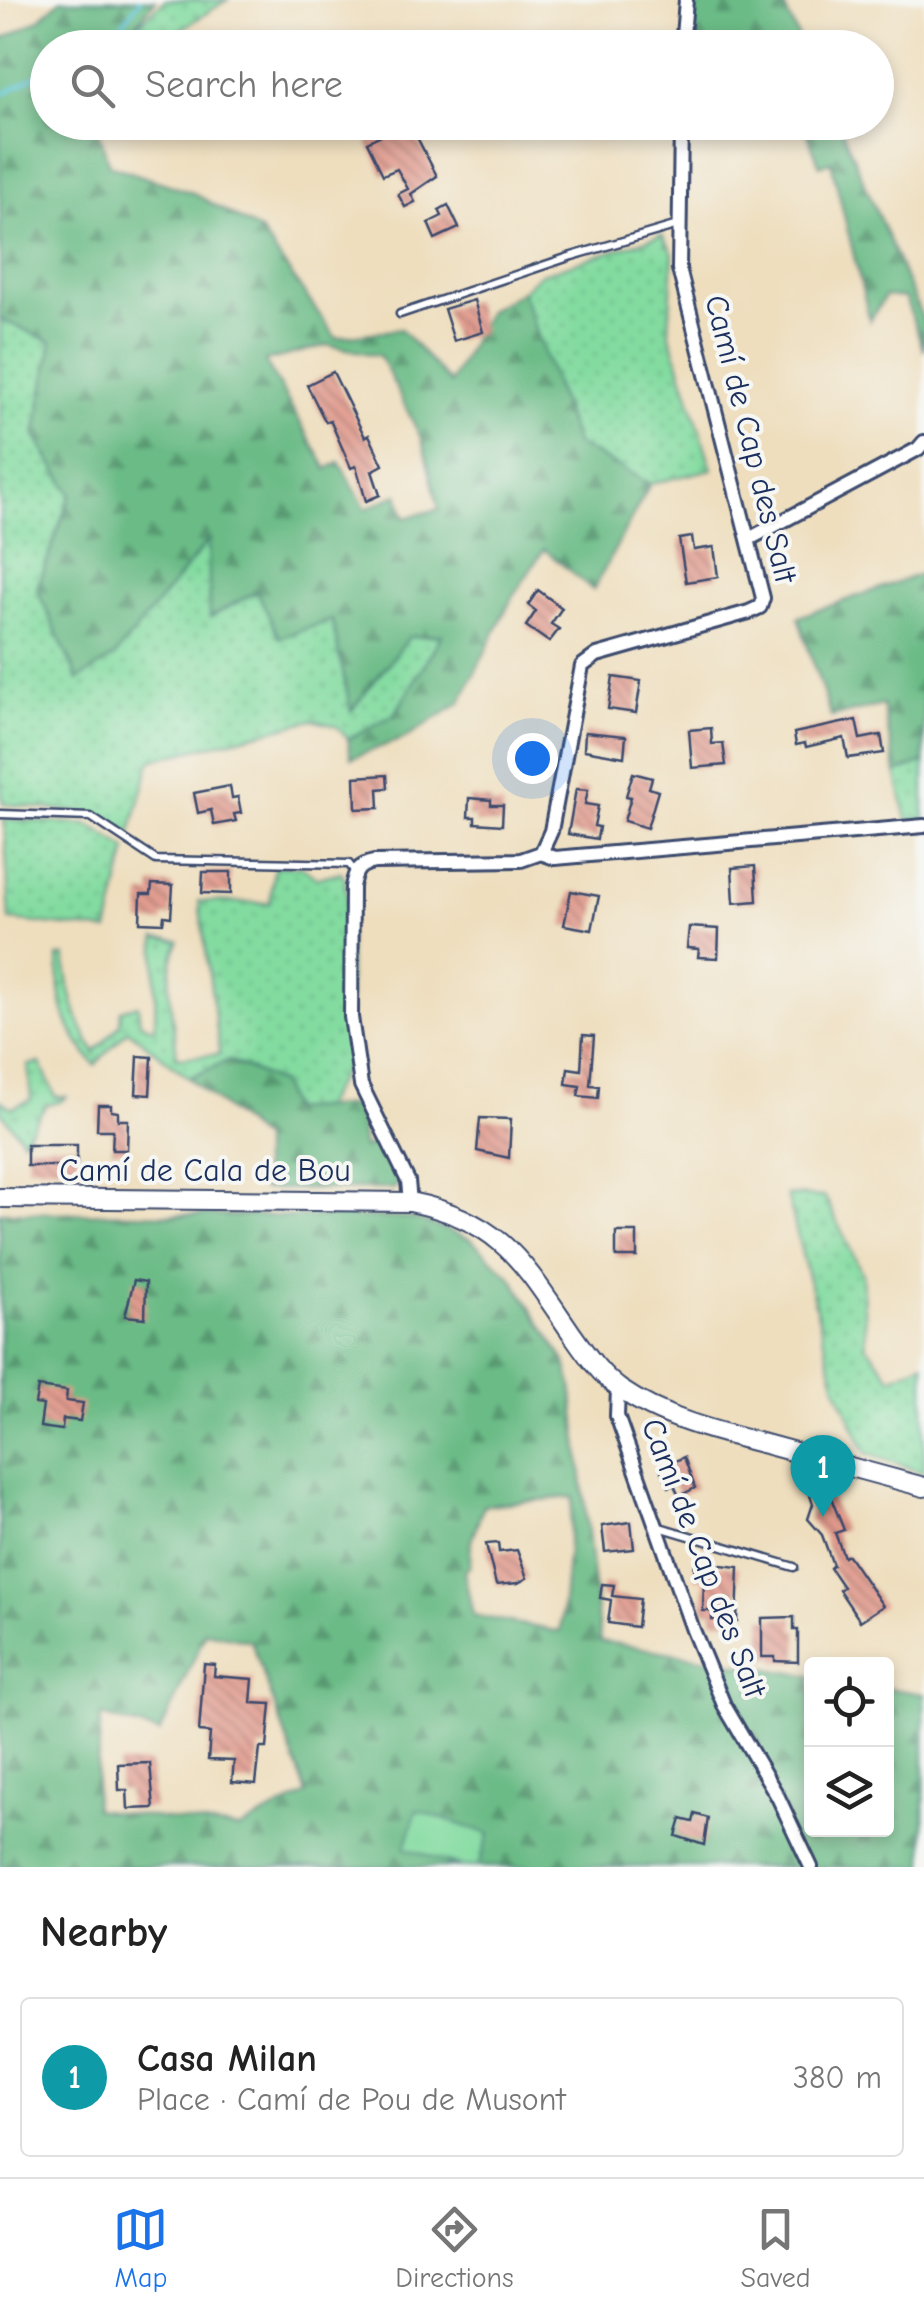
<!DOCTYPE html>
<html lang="en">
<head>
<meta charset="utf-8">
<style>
	:root { --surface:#fff; --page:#f2f2f2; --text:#222; --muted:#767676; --line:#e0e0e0; --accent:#1a73e8 }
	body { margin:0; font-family:"Comic Neue",sans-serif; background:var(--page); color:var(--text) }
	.controls { position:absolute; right:30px; bottom:30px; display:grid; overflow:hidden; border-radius:10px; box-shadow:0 5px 15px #0003 }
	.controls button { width:90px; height:90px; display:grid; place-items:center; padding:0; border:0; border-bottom:2px solid var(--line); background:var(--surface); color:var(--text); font:50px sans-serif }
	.you { position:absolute; left:532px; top:758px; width:35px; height:35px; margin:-25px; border:8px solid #fff; border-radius:50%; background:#1a73e8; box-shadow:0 0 0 15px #1a73e833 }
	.badge { display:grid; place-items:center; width:65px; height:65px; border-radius:50%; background:var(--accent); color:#fff; font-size:32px; font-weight:700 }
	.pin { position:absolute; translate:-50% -82px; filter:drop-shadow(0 2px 5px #0008) }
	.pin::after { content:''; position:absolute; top:52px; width:35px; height:30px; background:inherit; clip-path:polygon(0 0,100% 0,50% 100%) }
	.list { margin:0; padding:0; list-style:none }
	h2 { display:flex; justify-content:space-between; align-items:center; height:130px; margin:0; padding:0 40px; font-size:42px }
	h2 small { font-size:32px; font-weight:400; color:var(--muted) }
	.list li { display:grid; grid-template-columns:65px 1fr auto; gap:30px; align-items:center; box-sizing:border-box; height:160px; margin:0 20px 20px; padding:0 20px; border:2px solid var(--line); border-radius:10px }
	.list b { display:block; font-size:38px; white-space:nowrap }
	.list p { margin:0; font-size:32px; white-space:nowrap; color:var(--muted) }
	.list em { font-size:32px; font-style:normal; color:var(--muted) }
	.icon { flex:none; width:55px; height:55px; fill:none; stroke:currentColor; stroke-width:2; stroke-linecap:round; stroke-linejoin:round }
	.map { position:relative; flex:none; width:924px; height:1867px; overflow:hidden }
	.search { position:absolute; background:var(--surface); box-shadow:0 5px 15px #0003; left:30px; right:30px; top:30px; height:110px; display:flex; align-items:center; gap:25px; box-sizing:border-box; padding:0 35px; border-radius:55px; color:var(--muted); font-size:38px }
	.sheet { height:310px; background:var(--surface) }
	nav { display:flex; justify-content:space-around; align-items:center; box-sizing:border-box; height:140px; border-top:2px solid var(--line); background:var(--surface); font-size:28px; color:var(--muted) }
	nav a { display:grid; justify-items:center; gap:5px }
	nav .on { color:var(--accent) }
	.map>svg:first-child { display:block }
	.grass { fill:url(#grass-dots); stroke:#4f857f; stroke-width:2.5 }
	.forest { fill:url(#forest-firs); stroke:#427572; stroke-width:2.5; fill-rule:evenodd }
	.pitch { fill:#83dba0; stroke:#4f857f; stroke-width:2.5 }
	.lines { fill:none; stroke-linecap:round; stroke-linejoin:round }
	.stream { stroke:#5ec6da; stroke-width:4 }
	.building { fill:url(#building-back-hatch) }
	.lane-casing { stroke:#3b496c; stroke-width:11 }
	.street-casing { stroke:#3b496c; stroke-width:18 }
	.secondary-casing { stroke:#3b496c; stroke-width:22 }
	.lane { stroke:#fff; stroke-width:6 }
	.street { stroke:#fff; stroke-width:12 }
	.secondary { stroke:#fff; stroke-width:18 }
	.labels { text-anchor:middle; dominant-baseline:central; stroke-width:8; stroke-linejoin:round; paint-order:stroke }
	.street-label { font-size:32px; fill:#1b2f5e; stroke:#f6f6f2 }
</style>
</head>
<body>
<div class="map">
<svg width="924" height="1867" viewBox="0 0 924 1867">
	<defs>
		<pattern id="grass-dots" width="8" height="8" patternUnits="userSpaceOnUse" patternTransform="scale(2.5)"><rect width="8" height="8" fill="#83dba0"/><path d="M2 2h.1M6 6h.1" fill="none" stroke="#71bc8c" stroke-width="1.8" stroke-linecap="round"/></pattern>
		<pattern id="forest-firs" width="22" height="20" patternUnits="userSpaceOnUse" patternTransform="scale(2.5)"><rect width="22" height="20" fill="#6abb86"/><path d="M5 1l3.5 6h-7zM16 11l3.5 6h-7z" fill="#569871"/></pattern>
		<pattern id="building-back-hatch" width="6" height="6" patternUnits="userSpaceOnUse" patternTransform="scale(2.5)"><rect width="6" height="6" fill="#e0998b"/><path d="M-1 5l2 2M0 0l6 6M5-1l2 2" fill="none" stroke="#b57d75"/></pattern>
	</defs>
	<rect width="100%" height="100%" fill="#f6f6f2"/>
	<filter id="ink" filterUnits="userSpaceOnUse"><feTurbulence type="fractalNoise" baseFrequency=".01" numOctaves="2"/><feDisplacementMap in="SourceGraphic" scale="20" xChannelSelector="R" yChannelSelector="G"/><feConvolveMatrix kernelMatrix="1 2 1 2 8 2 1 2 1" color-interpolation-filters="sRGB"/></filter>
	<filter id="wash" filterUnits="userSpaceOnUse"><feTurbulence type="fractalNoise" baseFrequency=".0048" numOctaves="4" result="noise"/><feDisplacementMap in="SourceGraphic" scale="40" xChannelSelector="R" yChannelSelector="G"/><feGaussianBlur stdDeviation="2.25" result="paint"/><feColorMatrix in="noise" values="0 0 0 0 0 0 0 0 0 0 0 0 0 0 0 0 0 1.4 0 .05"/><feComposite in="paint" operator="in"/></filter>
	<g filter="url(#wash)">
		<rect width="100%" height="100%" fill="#eedebe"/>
		<g class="grass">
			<polygon points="165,0 227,0 154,47 139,47 133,29"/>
			<polygon points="662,235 673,253 669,332 712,469 650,484 576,444 522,291 540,274"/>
			<polygon points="0,319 52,341 35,436 71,493 37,589 114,657 208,540 211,617 258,591 332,620 352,709 409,637 442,634 395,714 348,739 336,726 313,720 151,760 130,836 96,814 3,804 0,781"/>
			<polygon points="924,762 924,819 907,820 896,773"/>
			<polygon points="4,819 89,825 127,849 108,931 10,920"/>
			<path d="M301,866l16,12 24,-6 4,7 4,42v140l-27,48 -31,1 -11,-27 -51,-23 -40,18 -61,-48 -33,35c-32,-38 -36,-60 -37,-108l7,-1c3,35 11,66 30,96l25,-28 1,-14 17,-5 2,18 15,6 1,-91 23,3c-18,38 -5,76 -2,117l43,-4 -21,-153 71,2 4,-36z"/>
			<polygon points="40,1063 56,1097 66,1097 60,1102 46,1105 23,1140 0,1111 0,1100 12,1108 31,1100 28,1065"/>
			<polygon points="787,1195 825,1197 862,1273 866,1345 891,1378 924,1363 924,1473 866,1453 836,1387"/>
		</g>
		<g class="forest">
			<path d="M60,0h95l-22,29 6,18 -91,1v74l48,1 13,42 84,28 67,38 76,107 65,-9 49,54 38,-72 34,-20 54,153 74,40 -57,106 -49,-41 -33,51 -51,103 -55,35 -54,20 -3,-19 47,-25 47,-79 -33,2 -58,74 -19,-91 -53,18 -22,-47 -47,26 -2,-76 -94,116 -36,23 -41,-91 34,-95 -36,-58 17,-94 -52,-23v-278l40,-22zM328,345l52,11 42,84 17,69 -34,9 -7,-24 -32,15 -27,-47 -12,7 -62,-108z"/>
			<polygon points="701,0 781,0 803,47 774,47 772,44 763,48 691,47 696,8"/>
			<polygon points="803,123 842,123 843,133 924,322 924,351 905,298 885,296 870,321 831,162 820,166"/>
			<polygon points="921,574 924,589 924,762 896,773 883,705 831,717 798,617"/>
			<polygon points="229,1060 280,1083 291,1110 353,1105 360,1121 363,1148 380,1140 400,1183 393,1189 262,1189 262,1139 189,1078"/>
			<path d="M0,1212l405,6 17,3 49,18 41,39 54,85 6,22 28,256 211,35 1,154h74l1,-142 37,6v173h-446l11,-33 -71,-23 -13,37 57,19h-462zM573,1497l-13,135 -87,-17 -9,-43 6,-6 1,-25 13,-36zM206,1632l45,9 56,153 -68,35 -145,-20 7,-93 59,17z"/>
		</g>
		<polygon class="pitch" points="417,1810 489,1834 478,1867 462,1867 405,1848"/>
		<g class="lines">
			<g class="stream">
				<polyline points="86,48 118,30 140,0"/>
				<polyline points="0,96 48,69"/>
			</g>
		</g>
		<g id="blocks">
			<g class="building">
				<polygon points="599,34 600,48 541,48 541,39"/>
				<polygon points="392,122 409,122 437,176 411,194 415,202 405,207 398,194 408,189 397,169 383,175 367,142 395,128"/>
				<polygon points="448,205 459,228 435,239 428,223 442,216 439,210"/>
				<polygon points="474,300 483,332 454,341 444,309"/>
				<polygon points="333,372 365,437 369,435 383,465 372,471 380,495 366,501 356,466 351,468 330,420 326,422 323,417 307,385"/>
				<polygon points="692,537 694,550 714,547 718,577 686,582 679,539"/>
				<polygon points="538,590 562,608 551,624 559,629 549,642 526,626 536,611 528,605"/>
				<polygon points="613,677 641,681 636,713 608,709"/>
				<polygon points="856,720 860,739 881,735 884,753 848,758 844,738 806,747 805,743 796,745 794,733"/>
				<polygon points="711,728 712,744 723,743 726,765 692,768 689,730"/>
				<polygon points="585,732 626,736 624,757 584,750"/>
				<polygon points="633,773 652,778 649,788 658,791 647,828 624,821 631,797 626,796"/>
				<polygon points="387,775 388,788 378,789 379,808 356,809 355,777"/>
				<polygon points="230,786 232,798 238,797 241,813 234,814 236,821 214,825 211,810 198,813 194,793"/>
				<polygon points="576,789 588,790 585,804 598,806 594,826 599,827 597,839 568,834"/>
				<polygon points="469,798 491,800 491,805 503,805 502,825 475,823 475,817 468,817"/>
				<polygon points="755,866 757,901 734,903 732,868"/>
				<polygon points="203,872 231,872 231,894 202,893"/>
				<polygon points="152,884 173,885 171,917 164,916 163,923 140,922 141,894 151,894"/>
				<polygon points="571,891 599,896 592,930 564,925"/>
				<polygon points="689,927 719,929 718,958 698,957 699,949 687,948"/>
				<polygon points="583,1035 594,1036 590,1085 599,1086 598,1098 578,1096 580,1086 566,1084 568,1068 581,1070"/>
				<polygon points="138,1056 152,1057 150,1095 136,1094"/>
				<polygon points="98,1105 111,1105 111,1111 118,1112 118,1120 128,1120 127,1150 112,1150 113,1130 97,1130"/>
				<polygon points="480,1118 511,1119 509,1158 477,1151"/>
				<rect x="27" y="1145" width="50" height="21"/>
				<rect x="616" y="1232" width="21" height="25"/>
				<polygon points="134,1280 146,1282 145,1318 125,1316"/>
				<polygon points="38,1387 67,1391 66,1401 83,1403 80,1421 63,1419 62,1430 40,1427 43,1405 35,1404"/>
				<polygon points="684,1457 695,1488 679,1496 674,1485 669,1487 660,1468"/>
				<polygon points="821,1481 824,1489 827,1488 844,1530 835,1533 844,1557 848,1555 883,1606 860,1621 839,1590 843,1587 830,1568 833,1565 822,1535 808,1519 813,1504 807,1486"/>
				<polygon points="631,1522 634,1549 605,1552 602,1526"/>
				<polygon points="498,1543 499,1552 517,1550 527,1578 518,1583 496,1585 486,1544"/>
				<polygon points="695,1562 739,1567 737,1621 712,1620 712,1611 703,1611 704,1579 694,1578"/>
				<polygon points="602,1584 614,1585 612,1596 640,1599 637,1627 608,1623 611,1600 600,1598"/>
				<polygon points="794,1617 794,1630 798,1630 798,1662 775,1661 775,1657 762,1657 762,1618"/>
				<polygon points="204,1664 215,1665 214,1676 253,1679 251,1703 271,1704 267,1748 260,1748 256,1784 232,1782 234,1761 208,1760 210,1733 199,1732"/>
				<polygon points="150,1763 154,1808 128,1809 127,1790 119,1790 118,1764"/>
				<polygon points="695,1814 708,1818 704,1845 676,1836 681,1819 693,1822"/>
			</g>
		</g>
	</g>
	<g filter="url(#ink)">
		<use href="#blocks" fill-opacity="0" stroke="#3b496c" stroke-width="2.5"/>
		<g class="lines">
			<defs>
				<g id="lane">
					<polyline points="400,314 572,256 678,225"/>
					<polyline points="0,814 91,817 156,860 349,864 355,872"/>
					<polyline points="656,1526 794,1567"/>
				</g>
				<g id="street">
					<polyline points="682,48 686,0"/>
					<polyline points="749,539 918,449 924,442"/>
					<polyline points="541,853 555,858 924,826"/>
					<path d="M410,1202l-2,-21 -47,-96 -10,-68 1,-130c3,-16 6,-22 22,-25l147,-2 20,-7 10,-22 31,-165 15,-11 152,-43 11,-5 3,-9 -84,-329 2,-147"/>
					<polyline points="618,1388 617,1416 693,1630 724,1705 778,1797 811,1867"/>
				</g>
				<path id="secondary" d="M0,1198l410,4c90,18 112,59 160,129 14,20 30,44 50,58 43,30 98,43 149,56 52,14 103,28 155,42"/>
			</defs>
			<use href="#lane" class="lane-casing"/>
			<use href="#street" class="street-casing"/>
			<use href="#secondary" class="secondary-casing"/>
			<use href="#lane" class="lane"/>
			<use href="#street" class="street"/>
			<use href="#secondary" class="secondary"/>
		</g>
	</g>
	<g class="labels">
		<g class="street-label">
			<text transform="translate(751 439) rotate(76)">Camí de Cap des Salt</text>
			<text x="205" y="1170">Camí de Cala de Bou</text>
			<text transform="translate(704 1558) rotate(69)">Camí de Cap des Salt</text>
		</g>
	</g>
</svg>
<div class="controls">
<button><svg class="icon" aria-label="locate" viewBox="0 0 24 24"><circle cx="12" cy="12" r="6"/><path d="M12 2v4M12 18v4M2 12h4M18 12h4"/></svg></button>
<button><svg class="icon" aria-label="layers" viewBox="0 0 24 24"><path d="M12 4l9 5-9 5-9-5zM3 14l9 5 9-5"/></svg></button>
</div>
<div class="you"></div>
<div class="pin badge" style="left:823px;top:1517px;background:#0f9aa8">1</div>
<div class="search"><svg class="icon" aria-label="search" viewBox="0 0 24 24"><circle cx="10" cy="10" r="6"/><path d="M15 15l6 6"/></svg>Search here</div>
</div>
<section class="sheet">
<h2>Nearby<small></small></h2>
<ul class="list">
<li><span class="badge" style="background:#0f9aa8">1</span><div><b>Casa Milan</b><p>Place · Camí de Pou de Musont</p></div><em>380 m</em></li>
</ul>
</section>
<nav>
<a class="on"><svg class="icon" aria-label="map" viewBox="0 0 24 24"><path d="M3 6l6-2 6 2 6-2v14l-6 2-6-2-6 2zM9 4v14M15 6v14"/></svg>Map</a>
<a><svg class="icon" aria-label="directions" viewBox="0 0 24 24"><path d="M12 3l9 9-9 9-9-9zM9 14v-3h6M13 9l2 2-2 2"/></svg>Directions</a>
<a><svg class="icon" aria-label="saved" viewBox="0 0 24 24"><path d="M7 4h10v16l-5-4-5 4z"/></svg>Saved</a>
</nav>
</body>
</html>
